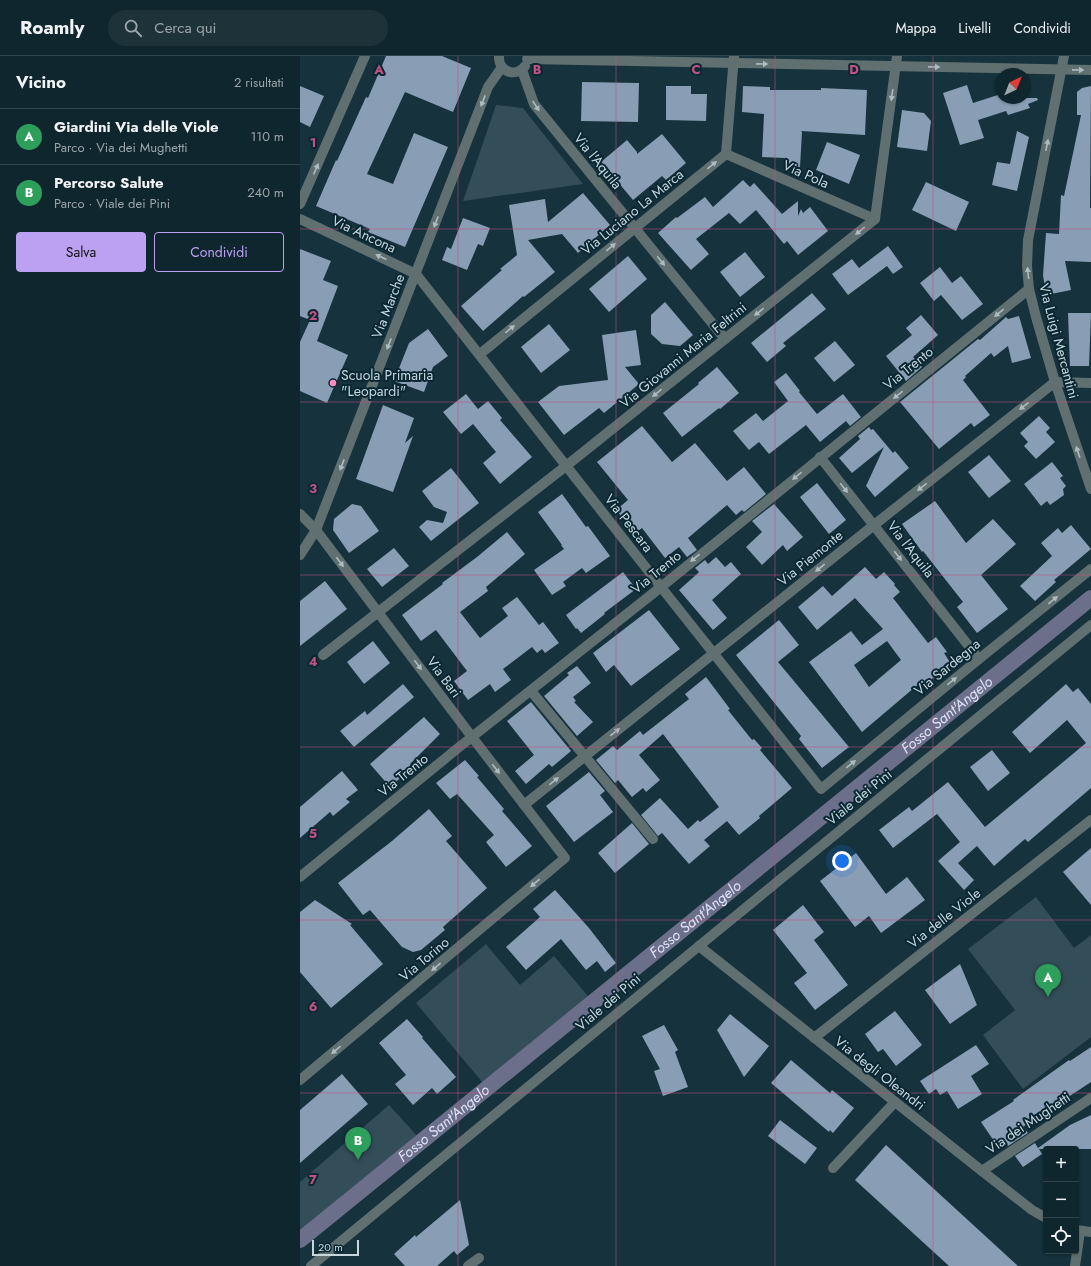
<!DOCTYPE html>
<html lang="it">
<head>
<meta charset="utf-8">
<style>
	:root { --surface:#10262e; --page:#1e323a; --text:#f1f3f6; --muted:#9ca5aa; --line:#30434a; --accent:#bca0f2 }
	body { margin:0; font-family:Jost,sans-serif; background:var(--page); color:var(--text) }
	.controls { position:absolute; right:12px; bottom:12px; display:grid; overflow:hidden; border-radius:4px; box-shadow:0 1px 3px #0004 }
	.controls button { width:36px; height:36px; display:grid; place-items:center; padding:0; border:0; border-bottom:1px solid var(--line); background:var(--surface); color:var(--text); font:20px sans-serif }
	.compass { position:absolute; left:695px; top:12px; width:36px; height:36px; border-radius:50%; background:var(--surface); box-shadow:0 1px 3px #0004; rotate:43deg }
	.scale { position:absolute; left:12px; bottom:10px; width:47px; box-sizing:border-box; padding-left:4px; border:2px solid #c6d6dd; border-top:0; font-size:11px; line-height:14px; white-space:nowrap; color:#c6d6dd; -webkit-text-stroke:3px #0a2833; paint-order:stroke }
	.you { position:absolute; left:542px; top:805px; width:14px; height:14px; margin:-10px; border:3px solid #fff; border-radius:50%; background:#1a73e8; box-shadow:0 0 0 6px #1a73e833 }
	.badge { display:grid; place-items:center; width:26px; height:26px; border-radius:50%; background:var(--accent); color:#fff; font-size:13px; font-weight:700 }
	.pin { position:absolute; translate:-50% -33px; filter:drop-shadow(0 1px 2px #0008) }
	.pin::after { content:''; position:absolute; top:21px; width:14px; height:12px; background:inherit; clip-path:polygon(0 0,100% 0,50% 100%) }
	.list { margin:0; padding:0; list-style:none }
	h2 { display:flex; justify-content:space-between; align-items:center; height:52px; margin:0; padding:0 16px; font-size:17px }
	h2 small { font-size:13px; font-weight:400; color:var(--muted) }
	.list li { display:grid; grid-template-columns:26px 1fr auto; gap:12px; align-items:center; box-sizing:border-box; height:56px; padding:0 16px; border-top:1px solid var(--line) }
	.list b { display:block; font-size:15px; white-space:nowrap }
	.list p { margin:0; font-size:13px; white-space:nowrap; color:var(--muted) }
	.list em { font-size:13px; font-style:normal; color:var(--muted) }
	.actions { display:flex; gap:8px; padding:12px 16px }
	.actions a { flex:1; padding:9px 0; border:1px solid var(--accent); border-radius:4px; text-align:center; font-size:14px; color:var(--accent) }
	.actions .main { background:var(--accent); color:#111 }
	.icon { flex:none; width:22px; height:22px; fill:none; stroke:currentColor; stroke-width:2; stroke-linecap:round; stroke-linejoin:round }
	.map { position:relative; flex:none; width:791px; height:1210px; overflow:hidden }
	header { display:flex; align-items:center; gap:24px; box-sizing:border-box; height:56px; padding:0 20px; background:var(--surface); border-bottom:1px solid var(--line) }
	header strong { font-size:19px }
	nav { display:flex; gap:22px; margin-inline-start:auto; font-size:14px }
	.search { width:280px; height:36px; background:var(--page); display:flex; align-items:center; gap:10px; box-sizing:border-box; padding:0 14px; border-radius:22px; color:var(--muted); font-size:15px }
	main { display:flex }
	aside { flex:1; background:var(--surface) }
	.map>svg:first-child { display:block }
	.green { fill:#334d59 }
	.lines { fill:none; stroke-linecap:round; stroke-linejoin:round }
	.canal { stroke:#6b6f89; stroke-width:16 }
	.building { fill:#899db4; fill-rule:evenodd }
	.minor { stroke:#606f70; stroke-width:10 }
	.oneway { fill:#acbcc2 }
	.grid { fill:none; stroke:#c35182; stroke-width:1; stroke-opacity:0.55 }
	.poi-dot { fill:#fe8ebd; stroke:#0a2833; stroke-width:1.5 }
	.labels { text-anchor:middle; dominant-baseline:central; stroke-width:4; stroke-linejoin:round; paint-order:stroke }
	.street-label { font-size:14px; fill:#c6d6dd; stroke:#0a2833 }
	.poi-label { font-size:14px; fill:#c6d6dd; stroke:#0a2833; text-anchor:start }
	.water-label { font-size:15px; font-style:italic; fill:#dfe3f7; stroke:#0a2833 }
	.grid-label { font-size:13px; text-anchor:middle; font-weight:bold; fill:#c35182; stroke:#0a2833; stroke-width:4; stroke-linejoin:round; paint-order:stroke }
</style>
</head>
<body>
<header>
<strong>Roamly</strong>
<div class="search"><svg class="icon" aria-label="search" viewBox="0 0 24 24"><circle cx="10" cy="10" r="6"/><path d="M15 15l6 6"/></svg>Cerca qui</div>
<nav><a>Mappa</a><a>Livelli</a><a>Condividi</a></nav>
</header>
<main>
<aside>
<h2>Vicino<small>2 risultati</small></h2>
<ul class="list">
<li><span class="badge" style="background:#2e9e5b">A</span><div><b>Giardini Via delle Viole</b><p>Parco · Via dei Mughetti</p></div><em>110 m</em></li>
<li><span class="badge" style="background:#2e9e5b">B</span><div><b>Percorso Salute</b><p>Parco · Viale dei Pini</p></div><em>240 m</em></li>
</ul>
<div class="actions"><a class="main">Salva</a><a>Condividi</a></div>
</aside>
<div class="map">
<svg width="791" height="1210" viewBox="0 0 791 1210">
	<rect width="100%" height="100%" fill="#15323d"/>
	<g class="green">
		<polygon points="196,49 223,52 283,128 163,145"/>
		<polygon points="736,841 774,892 791,879 791,981 723,1033 683,979 715,954 668,893"/>
		<polygon points="186,888 220,929 254,900 292,945 188,1033 116,947"/>
		<polygon points="89,1049 119,1082 0,1175 0,1126"/>
	</g>
	<g class="lines">
		<path class="canal" id="s1" d="M0,1184l791,-642"/>
	</g>
	<g class="building">
		<polygon points="86,0 142,0 171,12 153,56 105,36 67,118 93,128 114,77 148,91 105,191 68,176 70,173 16,150 36,104 37,105 66,41 68,42"/>
		<polygon points="282,26 339,27 338,66 281,65"/>
		<polygon points="667,29 673,47 701,38 701,42 737,42 738,44 728,48 730,52 708,59 706,55 678,64 684,82 660,89 643,37"/>
		<polygon points="0,30 24,40 10,71 0,66"/>
		<polygon points="366,30 391,30 391,38 407,38 406,65 366,64"/>
		<polygon points="443,30 470,31 470,34 521,34 521,32 567,34 565,79 501,75 502,76 500,111 485,110 484,102 462,101 464,58 442,56"/>
		<polygon points="791,30 790,152 791,152 791,206 765,205 771,234 746,239 743,219 746,177 759,178 761,139 764,140 781,59 777,59 777,36 782,32"/>
		<polygon points="602,54 624,57 631,65 627,95 597,91"/>
		<polygon points="717,75 729,81 717,135 692,129 697,106 710,108"/>
		<polygon points="362,78 386,107 366,124 362,120 333,144 301,106 327,84 337,96 337,98"/>
		<polygon points="527,86 560,99 549,128 516,114"/>
		<polygon points="443,124 450,131 454,127 482,158 498,145 498,160 501,153 503,157 510,151 528,175 498,199 487,185 484,188 456,154 440,168 429,157 396,183 409,198 391,214 358,177 376,161 377,162 405,141 413,151"/>
		<polygon points="626,126 669,146 656,175 612,154"/>
		<polygon points="283,137 310,169 278,197 262,178 228,184 255,216 224,241 223,240 183,275 161,250 202,214 200,213 217,199 209,149 245,143 248,166"/>
		<polygon points="163,162 190,172 183,190 178,188 167,214 142,204 147,191 151,193"/>
		<polygon points="588,190 603,211 593,218 587,210 548,239 532,218 552,203 559,212"/>
		<polygon points="0,193 31,205 23,224 38,230 17,285 48,299 27,347 0,335 0,286 10,264 0,260"/>
		<polygon points="445,196 465,221 440,241 420,216"/>
		<polygon points="328,200 347,223 309,256 289,233"/>
		<polygon points="640,211 652,227 661,220 683,248 662,264 641,239 634,245 620,227"/>
		<polygon points="512,237 526,253 483,287 486,290 467,306 451,287"/>
		<polygon points="365,246 393,279 380,290 362,288 351,278 351,259"/>
		<polygon points="768,257 791,257 789,310 770,310"/>
		<polygon points="621,259 638,279 613,301 622,311 606,325 586,300 612,279 606,272"/>
		<polygon points="719,260 731,302 712,307 708,290 694,301 691,297 665,320 666,321 663,324 690,359 674,371 671,367 639,393 600,346 678,283 680,284 706,261 708,263"/>
		<polygon points="249,268 270,294 241,317 221,291"/>
		<polygon points="128,273 148,300 133,311 124,336 94,325 109,287"/>
		<polygon points="336,274 341,309 325,311 339,328 304,357 299,352 264,379 238,346 259,330 308,324 302,279"/>
		<polygon points="535,285 555,309 534,326 514,302"/>
		<polygon points="417,311 439,337 420,353 419,352 382,381 363,357 399,328 398,327"/>
		<polygon points="486,317 500,335 499,336 517,358 543,338 561,361 550,370 546,365 520,386 506,369 469,398 459,386 449,394 433,375 456,357 463,365 488,345 474,326"/>
		<polygon points="166,338 178,353 188,345 202,362 200,364 232,401 200,428 183,407 196,396 173,368 161,378 143,356"/>
		<polygon points="83,349 114,362 105,387 113,380 93,436 56,423"/>
		<polygon points="739,360 750,372 746,376 755,386 736,403 724,390 728,386 720,377"/>
		<polygon points="342,370 372,406 395,387 427,425 444,411 466,438 444,456 442,454 436,459 427,449 388,482 397,494 387,501 379,491 365,502 342,472 335,477 316,454 328,444 297,406"/>
		<polygon points="569,371 571,374 573,373 593,397 595,395 609,412 575,441 566,430 584,391 552,417 539,402 560,383 558,380"/>
		<polygon points="689,399 711,425 689,442 668,416"/>
		<polygon points="752,406 763,420 760,422 766,430 763,433 764,439 750,449 747,445 741,450 724,428"/>
		<polygon points="151,412 179,447 131,485 119,471 127,464 143,467 147,456 134,451 122,435"/>
		<polygon points="517,427 546,464 529,478 500,441"/>
		<polygon points="262,438 286,471 288,470 310,500 286,517 282,512 263,526 266,530 252,539 234,514 264,493 261,489 262,489 238,456"/>
		<polygon points="635,445 666,487 693,463 716,488 681,519 708,553 677,577 657,551 663,546 623,495 622,496 602,468"/>
		<polygon points="52,448 61,450 79,475 49,497 33,474 34,463"/>
		<polygon points="474,448 503,481 487,495 483,489 462,509 446,491 462,476 452,465"/>
		<polygon points="771,469 791,493 754,524 756,526 735,545 720,530 752,500 741,487 758,472 762,477"/>
		<polygon points="207,476 225,498 186,531 188,535 160,556 180,582 208,560 202,552 217,541 239,569 243,566 259,587 245,597 242,593 237,597 232,591 203,613 211,624 195,636 190,628 168,644 154,625 167,615 136,574 121,585 102,559 143,528 142,527 177,501"/>
		<polygon points="94,492 109,510 82,531 67,513"/>
		<polygon points="416,501 425,511 431,506 441,518 412,544 427,562 413,574 379,534 397,518 399,516 395,512 405,504 408,508"/>
		<path d="M565,511l11,12 8,-7 11,12 -1,1 6,7 -7,6 35,45 8,-6 11,15 -3,1 7,11 -27,21 -3,-3 -59,50 -53,-70 42,-31 11,14 21,-16 -28,-31 -38,32 -19,-23 25,-21 9,10zM587,585l14,19 -32,27 -15,-22z"/>
		<polygon points="323,516 336,533 304,557 305,558 281,577 277,572 276,573 266,559"/>
		<polygon points="25,525 47,553 0,590 0,545"/>
		<polygon points="349,554 380,593 331,630 314,609 306,616 293,597"/>
		<polygon points="479,564 499,589 478,606 549,691 522,712 499,683 501,680 436,599"/>
		<polygon points="73,585 90,607 64,628 47,606"/>
		<polygon points="277,610 291,627 273,641 276,645 274,646 293,666 277,680 244,640 269,619 267,617"/>
		<polygon points="406,621 430,653 428,654 452,684 454,683 462,692 460,694 492,732 459,760 460,762 439,779 427,765 404,784 410,790 389,808 362,777 358,780 341,759 360,742 388,773 398,764 400,766 419,751 363,678 339,699 360,724 346,736 343,732 332,741 318,724 315,727 296,704 313,690 317,694 340,675 343,679 389,643 385,638"/>
		<polygon points="103,628 114,641 54,691 40,675 65,655 67,659"/>
		<polygon points="766,628 773,636 778,632 791,648 791,732 728,786 725,783 694,810 677,790 658,807 674,824 664,834 638,805 660,786 637,758 593,792 579,774 609,751 612,755 648,726 685,771 786,687 767,664 730,697 712,676"/>
		<polygon points="231,646 271,695 252,711 249,708 226,728 215,715 234,699 207,665"/>
		<polygon points="124,661 140,678 110,708 113,711 90,731 70,708"/>
		<polygon points="692,694 710,717 688,735 670,711"/>
		<polygon points="165,704 179,720 177,721 204,753 202,755 232,790 206,811 186,786 194,779 157,738 150,743 136,727"/>
		<polygon points="42,715 58,734 46,743 50,746 33,760 30,756 0,782 0,751"/>
		<polygon points="289,716 305,735 300,739 313,756 274,786 246,750"/>
		<polygon points="129,753 152,780 146,785 187,832 143,871 145,874 121,894 113,896 102,891 70,854 63,859 38,827 92,785"/>
		<polygon points="332,767 349,788 315,817 298,797"/>
		<polygon points="791,792 791,849 763,816"/>
		<polygon points="556,797 586,838 607,821 625,844 581,877 569,860 555,871 520,825"/>
		<polygon points="255,834 289,872 316,907 305,916 297,905 286,914 261,883 226,914 206,891 240,861 233,853"/>
		<polygon points="15,844 52,868 50,869 83,908 31,952 0,916 0,856"/>
		<polygon points="503,849 524,876 514,884 548,929 515,954 494,927 507,917 473,874"/>
		<polygon points="660,908 677,949 650,968 625,934"/>
		<polygon points="595,955 622,989 596,1010 583,993 578,996 565,978"/>
		<polygon points="430,958 469,990 444,1021 417,974"/>
		<polygon points="107,963 123,981 122,982 156,1021 137,1038 132,1032 113,1049 95,1028 106,1019 79,987"/>
		<polygon points="364,969 378,994 375,996 388,1031 363,1040 354,1015 360,1013 342,980"/>
		<polygon points="676,989 689,1008 671,1020 682,1038 658,1053 647,1035 640,1039 636,1033 629,1038 620,1025"/>
		<polygon points="791,991 791,1026 723,1071 728,1077 708,1090 706,1087 698,1091 681,1066 714,1045 713,1044 769,1004 770,1005"/>
		<polygon points="491,1004 530,1037 532,1034 554,1052 533,1077 530,1074 529,1076 471,1027"/>
		<polygon points="42,1018 68,1048 0,1107 0,1054"/>
		<polygon points="791,1059 791,1093 739,1093 742,1098 723,1111 715,1100 735,1087 738,1092 770,1069"/>
		<polygon points="480,1064 517,1092 505,1108 468,1080"/>
		<polygon points="586,1089 718,1210 649,1210 555,1124"/>
		<polygon points="160,1144 169,1189 157,1199 154,1195 137,1210 105,1210 94,1198 115,1179 116,1181"/>
	</g>
	<g class="lines">
		<g class="minor">
			<path d="M199,0c-1,16 17,22 26,10"/>
			<polyline points="764,0 728,184 727,210 729,233 736,261 755,326 791,433"/>
			<polyline points="227,3 791,14"/>
			<polyline points="222,14 234,48 425,283"/>
			<polyline points="426,98 575,163"/>
			<polyline points="0,148 65,0"/>
			<polyline points="0,163 116,218 361,531 521,733 679,603 791,513"/>
			<polyline points="180,298 426,98 434,0"/>
			<polyline points="520,401 679,603"/>
			<polyline points="0,458 16,474 172,681 265,802 0,1024"/>
			<polyline points="0,499 16,474 188,31 202,11"/>
			<polyline points="23,599 266,410 575,163 597,0"/>
			<polyline points="231,635 353,783"/>
			<polyline points="224,749 574,469 755,326 791,327"/>
			<polyline points="0,821 158,692 361,531 729,233"/>
			<polyline points="399,890 682,1115 732,1154 746,1162"/>
			<polyline points="514,982 791,764"/>
			<polyline points="533,1112 595,1046"/>
			<polyline points="682,1115 791,1042"/>
			<polyline points="776,1174 791,1176"/>
			<polyline points="11,1210 399,890 791,569"/>
			<polyline points="168,1210 179,1202"/>
			<polyline points="775,1210 780,1175"/>
		</g>
	</g>
	<defs><path id="oneway-solid" d="M-6-.8H1V-3.2L6.5 0L1 3.2V.8H-6Z"/></defs>
	<g class="oneway">
		<use href="#oneway-solid" transform="translate(462 8) rotate(1)"/>
		<use href="#oneway-solid" transform="translate(634 11) rotate(1)"/>
		<use href="#oneway-solid" transform="translate(778 14) rotate(1)"/>
		<use href="#oneway-solid" transform="translate(592 39) rotate(98)"/>
		<use href="#oneway-solid" transform="translate(183 45) rotate(111)"/>
		<use href="#oneway-solid" transform="translate(236 50) rotate(57)"/>
		<use href="#oneway-solid" transform="translate(747 89) rotate(-79)"/>
		<use href="#oneway-solid" transform="translate(412 109) rotate(-39)"/>
		<use href="#oneway-solid" transform="translate(16 113) rotate(-66)"/>
		<use href="#oneway-solid" transform="translate(136 166) rotate(111)"/>
		<use href="#oneway-solid" transform="translate(560 175) rotate(141)"/>
		<use href="#oneway-solid" transform="translate(311 191) rotate(-39)"/>
		<use href="#oneway-solid" transform="translate(81 201) rotate(-155)"/>
		<use href="#oneway-solid" transform="translate(361 205) rotate(51)"/>
		<use href="#oneway-solid" transform="translate(728 217) rotate(-96)"/>
		<use href="#oneway-solid" transform="translate(459 256) rotate(141)"/>
		<use href="#oneway-solid" transform="translate(699 257) rotate(141)"/>
		<use href="#oneway-solid" transform="translate(210 273) rotate(-39)"/>
		<use href="#oneway-solid" transform="translate(89 288) rotate(111)"/>
		<use href="#oneway-solid" transform="translate(357 337) rotate(141)"/>
		<use href="#oneway-solid" transform="translate(598 339) rotate(141)"/>
		<use href="#oneway-solid" transform="translate(724 350) rotate(142)"/>
		<use href="#oneway-solid" transform="translate(778 396) rotate(-109)"/>
		<use href="#oneway-solid" transform="translate(42 409) rotate(111)"/>
		<use href="#oneway-solid" transform="translate(497 420) rotate(141)"/>
		<use href="#oneway-solid" transform="translate(622 431) rotate(142)"/>
		<use href="#oneway-solid" transform="translate(544 432) rotate(51)"/>
		<use href="#oneway-solid" transform="translate(598 500) rotate(52)"/>
		<use href="#oneway-solid" transform="translate(395 502) rotate(141)"/>
		<use href="#oneway-solid" transform="translate(40 506) rotate(53)"/>
		<use href="#oneway-solid" transform="translate(520 512) rotate(141)"/>
		<use href="#oneway-solid" transform="translate(753 544) rotate(-39)"/>
		<use href="#oneway-solid" transform="translate(118 609) rotate(53)"/>
		<use href="#oneway-solid" transform="translate(652 625) rotate(-39)"/>
		<use href="#oneway-solid" transform="translate(315 676) rotate(-39)"/>
		<use href="#oneway-solid" transform="translate(551 708) rotate(-39)"/>
		<use href="#oneway-solid" transform="translate(196 713) rotate(52)"/>
		<use href="#oneway-solid" transform="translate(254 725) rotate(-39)"/>
		<use href="#oneway-solid" transform="translate(235 827) rotate(140)"/>
		<use href="#oneway-solid" transform="translate(136 911) rotate(140)"/>
		<use href="#oneway-solid" transform="translate(36 994) rotate(140)"/>
	</g>
	<path class="grid" d="M158,0v1210M316,0v1210M475,0v1210M633,0v1210M0,173h791M0,346h791M0,519h791M0,691h791M0,864h791M0,1037h791"/>
	<circle class="poi-dot" cx="33" cy="327" r="4"/>
	<g class="labels">
		<g class="street-label">
			<text transform="translate(298 105) rotate(51)">Via l'Aquila</text>
			<text transform="translate(506 118) rotate(24)">Via Pola</text>
			<text transform="translate(332 156) rotate(-39)">Via Luciano La Marca</text>
			<text transform="translate(64 178) rotate(25)">Via Ancona</text>
			<text transform="translate(88 250) rotate(-69)">Via Marche</text>
			<text transform="translate(759 285) rotate(75)">Via Luigi Mercantini</text>
			<text transform="translate(383 299) rotate(-39)">Via Giovanni Maria Feltrini</text>
			<text transform="translate(608 312) rotate(-39)">Via Trento</text>
			<text transform="translate(329 467) rotate(52)">Via Pescara</text>
			<text transform="translate(611 493) rotate(52)">Via l'Aquila</text>
			<text transform="translate(510 502) rotate(-39)">Via Piemonte</text>
			<text transform="translate(356 516) rotate(-39)">Via Trento</text>
			<text transform="translate(647 611) rotate(-39)">Via Sardegna</text>
			<text transform="translate(144 621) rotate(53)">Via Bari</text>
			<text transform="translate(103 719) rotate(-39)">Via Trento</text>
			<text transform="translate(559 741) rotate(-39)">Viale dei Pini</text>
			<text transform="translate(644 862) rotate(-38)">Via delle Viole</text>
			<text transform="translate(124 903) rotate(-40)">Via Torino</text>
			<text transform="translate(308 946) rotate(-40)">Viale dei Pini</text>
			<text transform="translate(580 1017) rotate(38)">Via degli Oleandri</text>
			<text transform="translate(728 1067) rotate(-34)">Via dei Mughetti</text>
		</g>
		<g class="poi-label">
			<text x="41" y="319">Scuola Primaria<tspan x="41" dy="16">"Leopardi"</tspan></text>
		</g>
		<g class="water-label">
			<text stroke="none"><textPath href="#s1" startOffset="833">Fosso Sant'Angelo</textPath></text>
			<text stroke="none"><textPath href="#s1" startOffset="509">Fosso Sant'Angelo</textPath></text>
			<text stroke="none"><textPath href="#s1" startOffset="185">Fosso Sant'Angelo</textPath></text>
		</g>
	</g>
	<g class="grid-label">
		<text x="79" y="18">A</text>
		<text x="237" y="18">B</text>
		<text x="396" y="18">C</text>
		<text x="554" y="18">D</text>
		<text x="13" y="91">1</text>
		<text x="13" y="264">2</text>
		<text x="13" y="437">3</text>
		<text x="13" y="610">4</text>
		<text x="13" y="782">5</text>
		<text x="13" y="955">6</text>
		<text x="13" y="1128">7</text>
	</g>
</svg>
<div class="controls">
<button>+</button>
<button>−</button>
<button><svg class="icon" aria-label="locate" viewBox="0 0 24 24"><circle cx="12" cy="12" r="6"/><path d="M12 2v4M12 18v4M2 12h4M18 12h4"/></svg></button>
</div>
<svg class="compass" viewBox="-18 -18 36 36"><path d="M0-13l5 13h-10z" fill="#e53935"/><path d="M0 13l5-13h-10z" fill="#9ca5aa"/></svg>
<div class="scale">20 m</div>
<div class="you"></div>
<div class="pin badge" style="left:748px;top:941px;background:#2e9e5b">A</div>
<div class="pin badge" style="left:58px;top:1104px;background:#2e9e5b">B</div>
</div>
</main>
</body>
</html>
